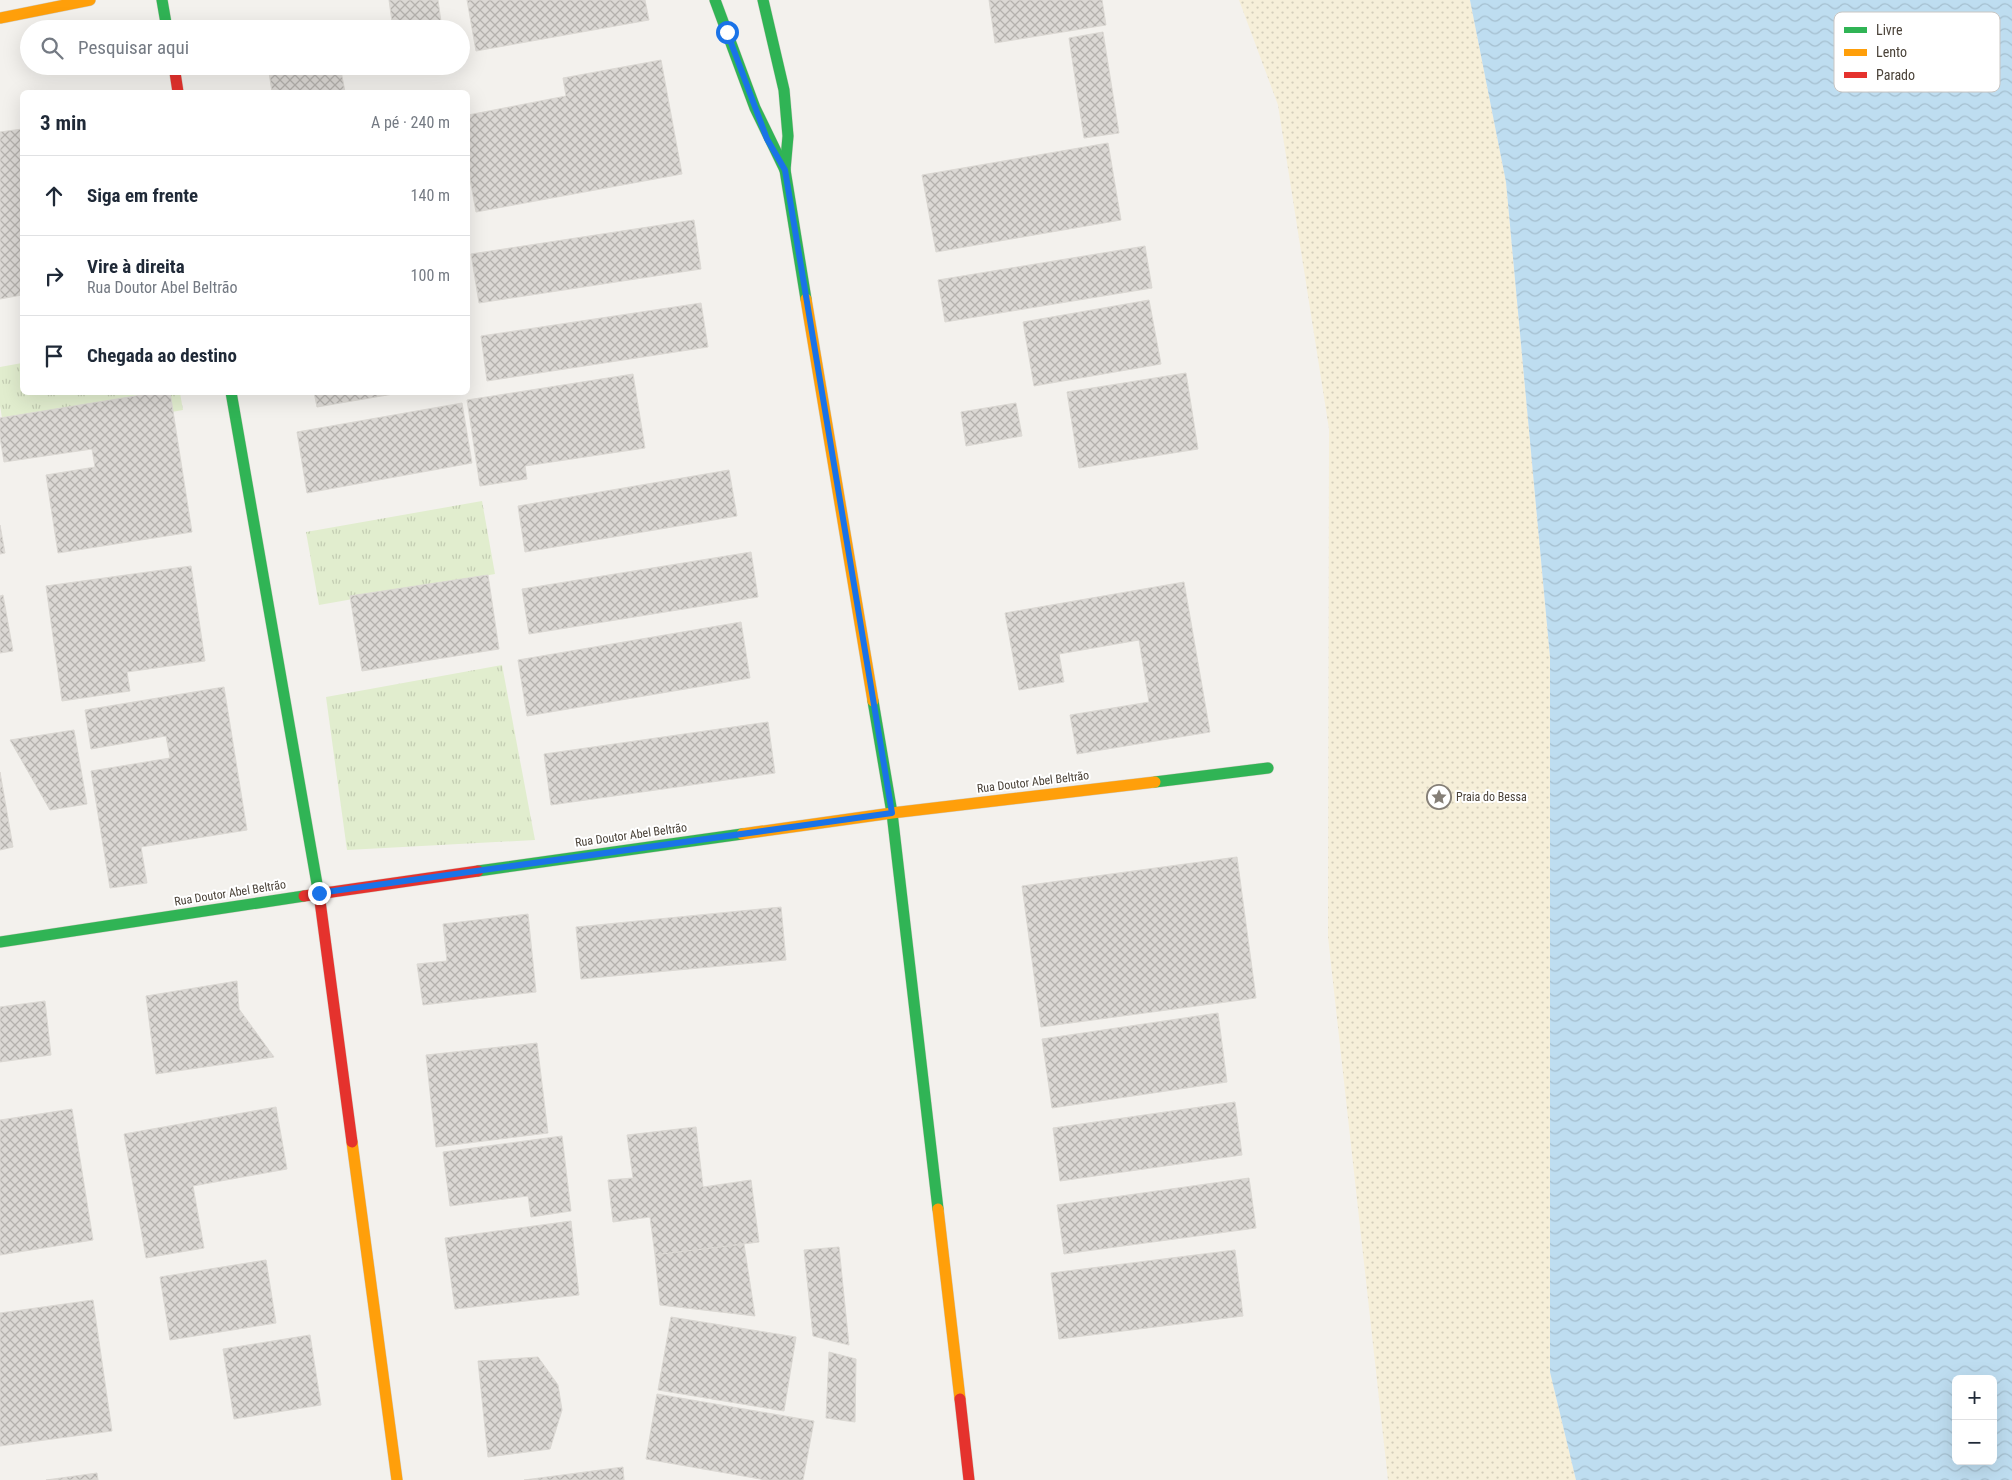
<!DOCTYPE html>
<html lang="pt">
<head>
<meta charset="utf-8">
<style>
	:root { --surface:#fff; --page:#f2f2f3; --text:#1f2937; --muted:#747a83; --line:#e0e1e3 }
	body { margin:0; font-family:"Roboto Condensed",sans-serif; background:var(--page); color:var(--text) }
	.controls { position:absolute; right:15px; bottom:15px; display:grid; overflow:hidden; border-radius:8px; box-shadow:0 5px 20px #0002 }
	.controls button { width:45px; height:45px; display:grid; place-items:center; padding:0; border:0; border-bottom:1px solid var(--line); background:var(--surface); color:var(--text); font:25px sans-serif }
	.stop { position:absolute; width:15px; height:15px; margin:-11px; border:4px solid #1a73e8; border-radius:50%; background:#fff }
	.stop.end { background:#1a73e8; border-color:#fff; box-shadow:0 1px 5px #0008 }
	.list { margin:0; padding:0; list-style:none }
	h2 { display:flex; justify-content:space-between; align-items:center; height:65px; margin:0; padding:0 20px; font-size:21px }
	h2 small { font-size:16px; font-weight:400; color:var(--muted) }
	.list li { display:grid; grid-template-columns:32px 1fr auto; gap:15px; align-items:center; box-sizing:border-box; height:80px; padding:0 20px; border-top:1px solid var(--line) }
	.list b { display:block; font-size:19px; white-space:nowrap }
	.list p { margin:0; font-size:16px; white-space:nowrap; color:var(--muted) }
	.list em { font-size:16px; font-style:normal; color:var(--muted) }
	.icon { flex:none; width:28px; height:28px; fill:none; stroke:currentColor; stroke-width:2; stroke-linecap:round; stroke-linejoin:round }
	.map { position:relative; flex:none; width:2012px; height:1480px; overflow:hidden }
	.search { position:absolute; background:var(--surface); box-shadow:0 5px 20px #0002; left:20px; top:20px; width:450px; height:55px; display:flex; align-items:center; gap:12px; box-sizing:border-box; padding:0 18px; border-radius:28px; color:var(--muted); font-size:19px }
	.panel { position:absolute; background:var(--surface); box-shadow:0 5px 20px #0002; left:20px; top:90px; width:450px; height:305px; border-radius:8px }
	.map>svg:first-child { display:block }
	.grass { fill:url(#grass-tufts) }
	.sand { fill:url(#sand-dots) }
	.water { fill:url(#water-waves); fill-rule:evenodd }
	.building { fill:url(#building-cross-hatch); stroke:#dbd8d3 }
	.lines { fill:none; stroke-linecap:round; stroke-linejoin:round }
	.fast-casing { stroke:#d2cec4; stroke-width:12 }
	.slow-casing { stroke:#d2cec4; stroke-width:12 }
	.jam-casing { stroke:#d2cec4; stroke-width:12 }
	.fast { stroke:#30b455; stroke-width:11 }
	.slow { stroke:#ff9f0a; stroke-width:11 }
	.jam { stroke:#e5322d; stroke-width:11 }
	.route { stroke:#1a73e8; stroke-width:6 }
	.labels { text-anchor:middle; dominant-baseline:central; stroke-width:4; stroke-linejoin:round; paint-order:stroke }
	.street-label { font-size:12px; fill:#4a4238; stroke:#fff }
	.poi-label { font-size:12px; fill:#4a4238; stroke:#fff; text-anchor:start }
	.key { fill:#fff; stroke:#c9c6c3; stroke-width:1 }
	.key-label { font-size:14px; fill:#4a4238 }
</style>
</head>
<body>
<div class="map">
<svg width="2012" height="1480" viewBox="0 0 2012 1480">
	<defs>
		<pattern id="grass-tufts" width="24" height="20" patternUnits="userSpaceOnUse" patternTransform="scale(1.25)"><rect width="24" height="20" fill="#e1edce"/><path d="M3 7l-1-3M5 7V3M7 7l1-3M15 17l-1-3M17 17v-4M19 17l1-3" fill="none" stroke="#c3ccb2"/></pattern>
		<pattern id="sand-dots" width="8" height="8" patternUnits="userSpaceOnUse" patternTransform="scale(1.25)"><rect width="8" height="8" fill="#f6efd9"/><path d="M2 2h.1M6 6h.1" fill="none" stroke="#d4cebb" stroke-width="1.8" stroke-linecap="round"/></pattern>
		<pattern id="water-waves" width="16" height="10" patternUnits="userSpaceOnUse" patternTransform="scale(1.25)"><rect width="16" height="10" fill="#beddf0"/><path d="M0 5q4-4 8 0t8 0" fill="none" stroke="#a5bfcf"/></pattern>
		<pattern id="building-cross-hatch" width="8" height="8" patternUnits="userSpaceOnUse" patternTransform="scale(1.25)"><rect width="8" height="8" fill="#dbd8d4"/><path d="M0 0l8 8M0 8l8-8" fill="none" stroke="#b4b1ad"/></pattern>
	</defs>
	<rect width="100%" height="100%" fill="#f3f1ed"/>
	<g class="grass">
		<polygon points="22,363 22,392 180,393 183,410 6,441 0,406 0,367"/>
		<polygon points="482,501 495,574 319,605 306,532"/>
		<polygon points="502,665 535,840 347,850 326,697"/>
	</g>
	<polygon class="sand" points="1239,0 1470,0 1506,182 1550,657 1550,1372 1576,1480 1388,1480 1328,937 1329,429 1278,105"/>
	<path class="water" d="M1470,0h542v1480h-436l-26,-108v-715l-44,-475zM1956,1379h37v82h-37z"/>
	<g class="building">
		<polygon points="389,0 438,0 442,29 393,29"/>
		<polygon points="467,0 645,0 649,20 476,51"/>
		<polygon points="989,0 1102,0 1106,25 995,43"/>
		<polygon points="1103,32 1119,133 1084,138 1069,38"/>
		<polygon points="661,60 682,174 476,212 468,168 468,115 566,96 563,78"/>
		<polygon points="268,66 340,66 345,92 272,92"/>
		<polygon points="22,129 22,295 0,299 0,132"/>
		<polygon points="1108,143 1121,220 936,252 922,175"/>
		<polygon points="694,220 701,269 479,303 471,254"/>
		<polygon points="1145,246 1152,288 945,322 938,280"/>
		<polygon points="1149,300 1161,364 1034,386 1023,322"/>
		<polygon points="701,303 708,347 487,381 481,336"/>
		<polygon points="1186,373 1198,449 1079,468 1067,392"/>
		<polygon points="633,374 645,448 525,466 527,479 480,486 467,400"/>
		<polygon points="160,392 170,392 192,532 58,553 46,475 95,467 92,449 4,462 0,437 0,418"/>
		<polygon points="314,392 405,392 317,407"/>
		<polygon points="462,403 472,463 307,493 297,432"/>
		<polygon points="1016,403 1022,436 966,446 961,412"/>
		<polygon points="729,470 737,516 525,552 518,506"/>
		<polygon points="0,525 5,553 0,554"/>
		<polygon points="751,552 758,597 529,634 522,589"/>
		<polygon points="191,566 205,661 127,672 130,691 62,701 46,586"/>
		<polygon points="488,575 499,649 362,671 350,596"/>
		<polygon points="1184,582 1210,732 1077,754 1070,715 1149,702 1139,640 1059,654 1064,682 1019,690 1005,613"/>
		<polygon points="3,595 13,651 0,653 0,596"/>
		<polygon points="741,622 750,678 527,716 518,660"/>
		<polygon points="224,687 247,830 141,847 147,883 110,888 91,771 170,758 166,736 91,749 85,710"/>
		<polygon points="768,722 775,773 551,805 544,754"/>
		<polygon points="74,730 87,804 50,810 10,740"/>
		<polygon points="0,772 13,847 0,850"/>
		<polygon points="1237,857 1256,998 1041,1027 1022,886"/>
		<polygon points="781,907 786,960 581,979 576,927"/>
		<polygon points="528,914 536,992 423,1005 417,964 447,961 443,924"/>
		<polygon points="237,981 239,1009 274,1057 156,1074 146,996"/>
		<polygon points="45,1001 51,1055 0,1062 0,1007"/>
		<polygon points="1218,1013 1227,1082 1052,1108 1042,1039"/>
		<polygon points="537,1043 548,1133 436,1147 426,1055"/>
		<polygon points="1235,1102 1242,1155 1060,1181 1053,1128"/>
		<polygon points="276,1107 287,1169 193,1186 204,1248 146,1258 124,1134"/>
		<polygon points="72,1109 93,1240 0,1255 0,1120"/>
		<polygon points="696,1127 703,1187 751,1180 759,1242 655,1255 650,1217 613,1222 608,1180 633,1178 627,1135"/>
		<polygon points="562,1136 571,1211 531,1217 528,1196 450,1206 443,1152"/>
		<polygon points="1249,1178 1256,1228 1064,1254 1057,1205"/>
		<polygon points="571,1221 579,1295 455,1309 445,1238"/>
		<polygon points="744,1244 755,1316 660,1305 655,1255"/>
		<polygon points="839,1247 849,1345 813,1336 804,1250"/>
		<polygon points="1235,1250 1243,1316 1059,1339 1051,1273"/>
		<polygon points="266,1260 276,1323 170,1340 160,1277"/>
		<polygon points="93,1300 112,1431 0,1446 0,1313"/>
		<polygon points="671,1317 796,1337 784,1411 658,1390"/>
		<polygon points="310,1335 321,1405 234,1419 223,1349"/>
		<polygon points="829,1352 856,1359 855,1422 826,1418"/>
		<polygon points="538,1357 558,1385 562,1410 550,1449 488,1457 478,1361"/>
		<polygon points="657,1394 814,1421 803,1480 766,1480 646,1459"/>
		<polygon points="623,1467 624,1480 524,1480"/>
		<polygon points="97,1473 98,1480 46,1480"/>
	</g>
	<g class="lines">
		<defs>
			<g id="fast">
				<polyline points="162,0 167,29"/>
				<polyline points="715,0 755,108 785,170"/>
				<polyline points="763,0 784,90 788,136 785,170 806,299"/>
				<polyline points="231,392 320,901"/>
				<polyline points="873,701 892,813 938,1209"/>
				<polyline points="1155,782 1268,768"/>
				<polyline points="478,871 742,834"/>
				<polyline points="0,942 304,896"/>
			</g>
			<g id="slow">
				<polyline points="0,18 90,0"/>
				<polyline points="806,299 873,701"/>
				<polyline points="742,834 892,813 1155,782"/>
				<polyline points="352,1142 397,1480"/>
				<polyline points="938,1209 960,1399"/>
			</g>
			<g id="jam">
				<polyline points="174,66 178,92"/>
				<polyline points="304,896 478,871"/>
				<polyline points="320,901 352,1142"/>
				<polyline points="960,1399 969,1480"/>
			</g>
		</defs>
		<use href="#fast" class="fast-casing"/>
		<use href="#slow" class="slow-casing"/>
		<use href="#jam" class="jam-casing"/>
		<use href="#fast" class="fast"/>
		<use href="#slow" class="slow"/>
		<use href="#jam" class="jam"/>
	</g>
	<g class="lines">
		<polyline class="route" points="319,893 892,813 785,170 767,139 727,32"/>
	</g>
	<defs>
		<symbol id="sight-ring" viewBox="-11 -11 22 22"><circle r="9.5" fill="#fff" stroke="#857f77" stroke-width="1.5"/><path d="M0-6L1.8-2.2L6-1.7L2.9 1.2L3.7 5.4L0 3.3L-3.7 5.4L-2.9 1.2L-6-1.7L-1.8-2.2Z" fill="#857f77"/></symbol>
	</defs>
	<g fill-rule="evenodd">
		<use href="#sight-ring" x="1425" y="783" width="28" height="28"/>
	</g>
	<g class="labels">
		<g class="street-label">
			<text transform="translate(1033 782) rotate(-7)">Rua Doutor Abel Beltrão</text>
			<text transform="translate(631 835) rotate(-8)">Rua Doutor Abel Beltrão</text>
			<text transform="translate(230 893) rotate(-9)">Rua Doutor Abel Beltrão</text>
		</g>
		<g class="poi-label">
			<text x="1456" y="797">Praia do Bessa</text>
		</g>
	</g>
	<rect x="1834" y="12" width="166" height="80" rx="8" class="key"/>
	<rect x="1844" y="27" width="23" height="6" fill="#30b455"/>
	<rect x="1844" y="49" width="23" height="7" fill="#ff9f0a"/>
	<rect x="1844" y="72" width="23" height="6" fill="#e5322d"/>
	<g class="key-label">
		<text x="1876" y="35">Livre</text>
		<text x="1876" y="57">Lento</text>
		<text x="1876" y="80">Parado</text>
	</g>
</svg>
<div class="controls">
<button>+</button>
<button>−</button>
</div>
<div class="stop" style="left:727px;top:32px"></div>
<div class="stop end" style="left:319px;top:893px"></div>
<div class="search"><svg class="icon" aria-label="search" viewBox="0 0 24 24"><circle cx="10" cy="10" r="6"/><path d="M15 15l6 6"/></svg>Pesquisar aqui</div>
<section class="panel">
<h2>3 min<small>A pé · 240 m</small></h2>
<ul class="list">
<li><svg class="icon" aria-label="ahead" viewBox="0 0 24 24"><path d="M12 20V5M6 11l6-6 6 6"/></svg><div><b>Siga em frente</b></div><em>140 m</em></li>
<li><svg class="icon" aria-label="right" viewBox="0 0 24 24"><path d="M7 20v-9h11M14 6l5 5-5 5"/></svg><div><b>Vire à direita</b><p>Rua Doutor Abel Beltrão</p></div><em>100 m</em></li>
<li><svg class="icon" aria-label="arrive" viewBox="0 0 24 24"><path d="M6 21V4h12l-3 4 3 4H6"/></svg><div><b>Chegada ao destino</b></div></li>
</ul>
</section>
</div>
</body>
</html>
